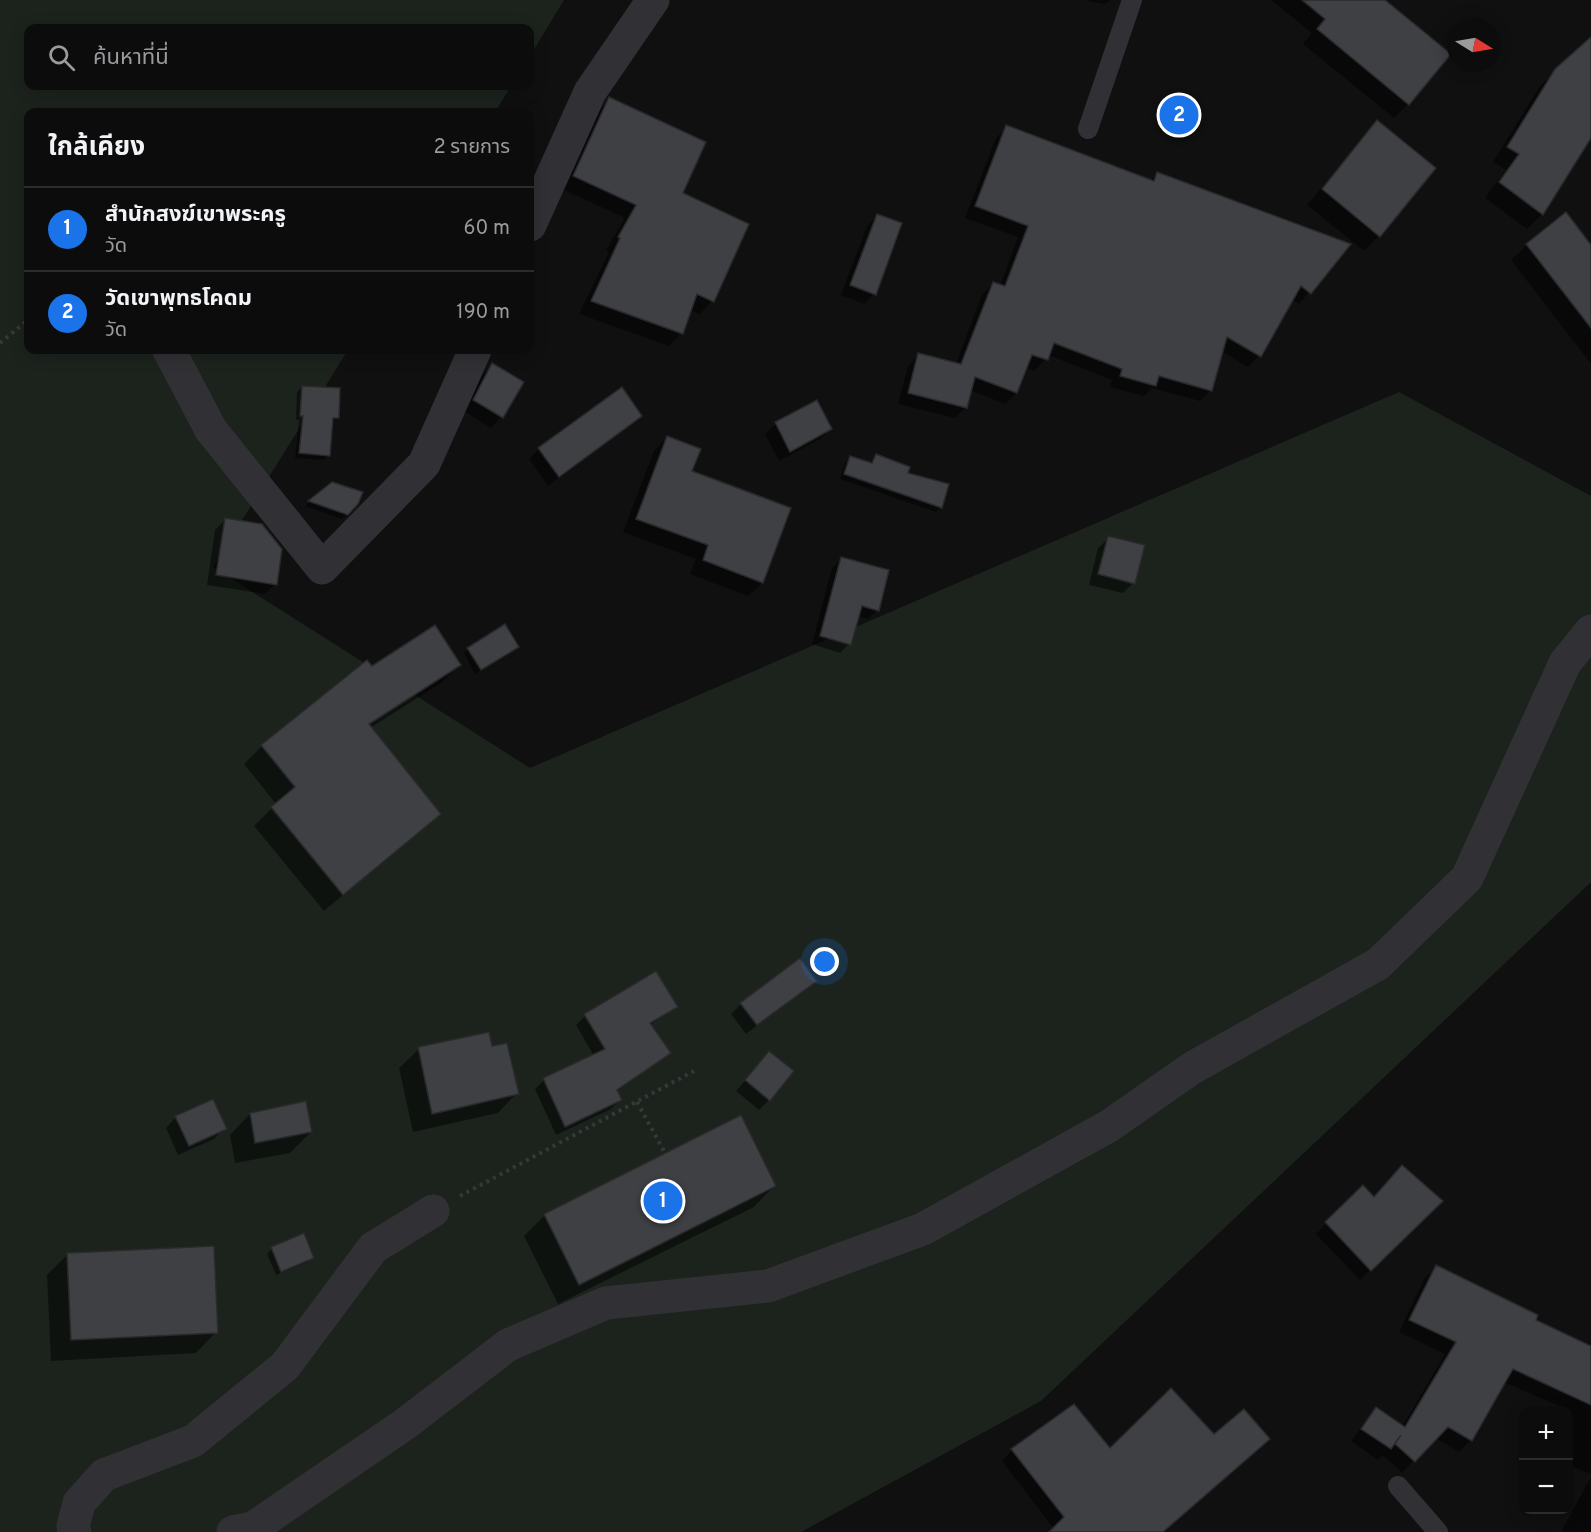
<!DOCTYPE html>
<html lang="th">
<head>
<meta charset="utf-8">
<style>
	:root { --surface:#0c0c0d; --page:#1a1a1b; --text:#f1f3f6; --muted:#9a9b9d; --line:#2c2c2e; --accent:#1a73e8 }
	body { margin:0; font-family:Overpass,"Noto Sans Thai",sans-serif; background:var(--page); color:var(--text) }
	.controls { position:absolute; right:18px; bottom:18px; display:grid; overflow:hidden; border-radius:12px; box-shadow:0 3px 15px #0003 }
	.controls button { width:54px; height:54px; display:grid; place-items:center; padding:0; border:0; border-bottom:2px solid var(--line); background:var(--surface); color:var(--text); font:30px sans-serif }
	.compass { position:absolute; left:1447px; top:18px; width:54px; height:54px; border-radius:50%; background:var(--surface); box-shadow:0 3px 15px #0003; rotate:101deg }
	.you { position:absolute; left:825px; top:962px; width:21px; height:21px; margin:-15px; border:4px solid #fff; border-radius:50%; background:#1a73e8; box-shadow:0 0 0 9px #1a73e833 }
	.badge { display:grid; place-items:center; width:39px; height:39px; border-radius:50%; background:var(--accent); color:#fff; font-size:20px; font-weight:700 }
	.pin { position:absolute; translate:-50% -50%; border:3px solid #fff; box-shadow:0 2px 6px #0006 }
	.list { margin:0; padding:0; list-style:none }
	h2 { display:flex; justify-content:space-between; align-items:center; height:78px; margin:0; padding:0 24px; font-size:26px }
	h2 small { font-size:20px; font-weight:400; color:var(--muted) }
	.list li { display:grid; grid-template-columns:39px 1fr auto; gap:18px; align-items:center; box-sizing:border-box; height:84px; padding:0 24px; border-top:2px solid var(--line) }
	.list b { display:block; font-size:22px; white-space:nowrap }
	.list p { margin:0; font-size:20px; white-space:nowrap; color:var(--muted) }
	.list em { font-size:20px; font-style:normal; color:var(--muted) }
	.icon { flex:none; width:33px; height:33px; fill:none; stroke:currentColor; stroke-width:2; stroke-linecap:round; stroke-linejoin:round }
	.map { position:relative; flex:none; width:1591px; height:1532px; overflow:hidden }
	.search { position:absolute; background:var(--surface); box-shadow:0 3px 15px #0003; left:24px; top:24px; width:510px; height:66px; display:flex; align-items:center; gap:15px; box-sizing:border-box; padding:0 21px; border-radius:12px; color:var(--muted); font-size:22px }
	.panel { position:absolute; background:var(--surface); box-shadow:0 3px 15px #0003; left:24px; top:108px; width:510px; height:246px; border-radius:12px }
	.map>svg:first-child { display:block }
	.green { fill:#1c231d }
	.shadow { fill:#0007 }
	.building { fill:#3f4044; stroke:#2a2a2d; stroke-width:1.5 }
	.lines { fill:none; stroke-linecap:round; stroke-linejoin:round }
	.path { stroke:#37383c; stroke-width:4; stroke-dasharray:3 4.5; stroke-linecap:butt }
	.lane { stroke:#313135; stroke-width:20 }
	.street { stroke:#313135; stroke-width:33 }
</style>
</head>
<body>
<div class="map">
<svg width="1591" height="1532" viewBox="0 0 1591 1532">
	<rect width="100%" height="100%" fill="#101011"/>
	<polygon class="green" points="0,0 564,0 530,56 530,28 28,28 28,86 511,86 495,112 28,112 28,350 348,350 213,567 530,768 1399,392 1591,496 1591,882 1041,1401 801,1532 0,1532"/>
	<g class="shadow">
		<polygon points="1084,0 1110,0 1105,4"/>
		<polygon points="1271,0 1383,0 1408,104 1394,118 1303,44 1312,33"/>
		<polygon points="1591,39 1591,135 1542,214 1527,229 1485,198 1506,170 1493,162 1540,86"/>
		<polygon points="610,99 681,194 712,301 700,314 690,310 681,333 669,346 579,314 609,252 606,250 625,218 562,189 597,112"/>
		<polygon points="1377,122 1379,236 1364,251 1307,205"/>
		<polygon points="1007,127 1150,181 1158,173 1349,245 1299,304 1292,299 1259,356 1248,367 1221,351 1211,390 1200,401 1152,388 1144,396 1110,387 1112,380 1048,355 1035,371 1026,367 1016,393 1005,404 970,390 966,407 955,418 898,404 908,366 919,355 956,364 982,295 993,283 1000,286 1018,237 965,218 996,138"/>
		<polygon points="877,216 874,294 864,304 841,295 867,226"/>
		<polygon points="1527,245 1591,247 1591,364 1511,260"/>
		<polygon points="492,365 522,383 501,417 491,428 464,411 482,375"/>
		<polygon points="302,387 337,418 333,422 328,455 324,460 295,458 299,420 296,420 297,392"/>
		<polygon points="816,402 831,429 820,439 779,461 765,434 776,424"/>
		<polygon points="641,416 548,486 529,459 539,449"/>
		<polygon points="667,437 690,472 789,509 762,583 748,596 690,574 696,559 623,532 654,451"/>
		<polygon points="876,456 906,474 947,485 940,508 936,512 840,479 845,463 850,458 870,463"/>
		<polygon points="332,483 357,503 342,519 305,506"/>
		<polygon points="225,520 275,584 265,594 207,585 215,530"/>
		<polygon points="1109,538 1133,583 1123,593 1089,585 1098,548"/>
		<polygon points="841,559 877,610 868,619 857,616 849,644 840,653 812,644 832,568"/>
		<polygon points="517,647 475,674 464,653 468,649"/>
		<polygon points="459,665 441,683 370,728 439,814 324,911 254,826 276,804 244,764 262,746 372,668"/>
		<polygon points="815,981 746,1034 731,1014 741,1004"/>
		<polygon points="676,1006 649,1026 669,1053 616,1092 620,1100 611,1109 556,1135 535,1089 544,1080 594,1056 576,1025 585,1016"/>
		<polygon points="491,1048 517,1093 498,1113 413,1132 399,1068 419,1049"/>
		<polygon points="769,1053 769,1100 759,1110 736,1091"/>
		<polygon points="250,1114 311,1132 290,1153 235,1163 230,1135"/>
		<polygon points="176,1117 225,1128 214,1139 178,1155 166,1128"/>
		<polygon points="774,1186 754,1207 558,1304 524,1236 545,1215"/>
		<polygon points="1363,1187 1373,1198 1441,1201 1360,1280 1316,1234"/>
		<polygon points="303,1235 312,1257 308,1262 276,1275 267,1254 272,1249"/>
		<polygon points="67,1255 216,1332 196,1353 51,1361 47,1275"/>
		<polygon points="1436,1267 1534,1321 1591,1347 1591,1474 1568,1465 1568,1410 1504,1382 1470,1441 1459,1452 1435,1438 1402,1473 1383,1455 1378,1460 1351,1441 1376,1409 1402,1427 1445,1354 1399,1332 1424,1279"/>
		<polygon points="1012,1450 1162,1532 1051,1532 1054,1529 1002,1461"/>
		<polygon points="1591,1477 1591,1532 1561,1532"/>
	</g>
	<g class="building">
		<polygon points="1302,0 1385,0 1451,54 1409,105 1317,29 1325,19"/>
		<polygon points="1591,37 1591,138 1543,215 1499,182 1519,154 1507,147 1555,69"/>
		<polygon points="609,97 706,142 683,193 749,224 714,302 697,294 683,334 591,301 620,238 618,237 636,205 573,176"/>
		<polygon points="1377,120 1436,168 1380,237 1322,189"/>
		<polygon points="1006,125 1154,181 1157,172 1351,244 1311,294 1301,286 1261,357 1227,337 1212,391 1159,376 1156,386 1120,376 1122,369 1054,343 1048,360 1032,355 1017,393 975,377 967,408 908,393 918,353 961,364 993,282 1005,286 1028,226 975,206"/>
		<polygon points="1566,212 1591,245 1591,328 1526,244"/>
		<polygon points="877,214 902,223 876,295 850,285"/>
		<polygon points="492,363 524,382 503,418 473,400"/>
		<polygon points="302,386 340,388 339,418 333,418 330,456 299,453 303,416 300,416"/>
		<polygon points="622,387 642,416 559,477 538,448"/>
		<polygon points="817,400 832,429 790,452 775,422"/>
		<polygon points="667,436 701,449 692,471 791,508 763,583 703,560 708,545 636,519"/>
		<polygon points="876,454 910,467 908,473 949,484 942,508 844,474 850,456 872,463"/>
		<polygon points="332,482 363,492 358,504 348,515 308,501"/>
		<polygon points="225,518 262,524 282,549 277,585 216,575"/>
		<polygon points="1108,536 1145,545 1135,584 1098,574"/>
		<polygon points="841,557 889,570 879,611 862,606 851,645 820,636"/>
		<polygon points="505,624 519,647 481,670 467,648"/>
		<polygon points="435,625 461,665 369,724 441,814 343,895 271,807 295,787 261,745 367,660 372,666"/>
		<polygon points="800,958 817,981 757,1025 740,1003"/>
		<polygon points="656,971 678,1007 650,1023 671,1053 617,1090 622,1100 565,1127 543,1078 605,1049 584,1014"/>
		<polygon points="489,1032 492,1046 507,1043 519,1094 432,1114 418,1047"/>
		<polygon points="769,1051 794,1071 770,1101 745,1080"/>
		<polygon points="213,1099 227,1129 189,1146 175,1116"/>
		<polygon points="306,1101 312,1132 255,1143 250,1113"/>
		<polygon points="741,1115 776,1186 579,1285 544,1214"/>
		<polygon points="1402,1165 1443,1201 1371,1271 1325,1222 1363,1185 1374,1197"/>
		<polygon points="304,1233 314,1258 281,1272 271,1247"/>
		<polygon points="214,1246 218,1333 71,1340 67,1253"/>
		<polygon points="1436,1265 1538,1315 1536,1320 1591,1346 1591,1405 1513,1369 1472,1441 1448,1427 1415,1462 1395,1444 1401,1435 1391,1449 1361,1429 1376,1407 1405,1427 1456,1342 1409,1320"/>
		<polygon points="1171,1388 1214,1434 1244,1409 1270,1439 1163,1532 1049,1532 1064,1517 1011,1449 1074,1404 1110,1448"/>
	</g>
	<g class="lines">
		<g class="path">
			<polyline points="0,343 28,320"/>
			<polyline points="637,1102 665,1153"/>
			<polyline points="460,1196 694,1071"/>
		</g>
		<g class="lane">
			<polyline points="1088,129 1132,0"/>
			<polyline points="1398,1486 1438,1532"/>
		</g>
		<g class="street">
			<polyline points="530,225 590,92 653,0"/>
			<polyline points="169,350 211,430 322,568 424,464 475,350"/>
			<polyline points="75,1532 73,1526 79,1503 104,1475 193,1441 285,1366 373,1248 433,1211"/>
			<polyline points="233,1532 253,1528 405,1424 508,1345 606,1303 768,1286 923,1229 1109,1126 1192,1068 1378,964 1467,878 1565,663 1591,631"/>
		</g>
	</g>
</svg>
<div class="controls">
<button>+</button>
<button>−</button>
</div>
<svg class="compass" viewBox="-18 -18 36 36"><path d="M0-13l5 13h-10z" fill="#e53935"/><path d="M0 13l5-13h-10z" fill="#9a9b9d"/></svg>
<div class="you"></div>
<div class="pin badge" style="left:663px;top:1201px">1</div>
<div class="pin badge" style="left:1179px;top:115px">2</div>
<div class="search"><svg class="icon" aria-label="search" viewBox="0 0 24 24"><circle cx="10" cy="10" r="6"/><path d="M15 15l6 6"/></svg>ค้นหาที่นี่</div>
<section class="panel">
<h2>ใกล้เคียง<small>2 รายการ</small></h2>
<ul class="list">
<li><span class="badge">1</span><div><b>สำนักสงฆ์เขาพระครู</b><p>วัด</p></div><em>60 m</em></li>
<li><span class="badge">2</span><div><b>วัดเขาพุทธโคดม</b><p>วัด</p></div><em>190 m</em></li>
</ul>
</section>
</div>
</body>
</html>
